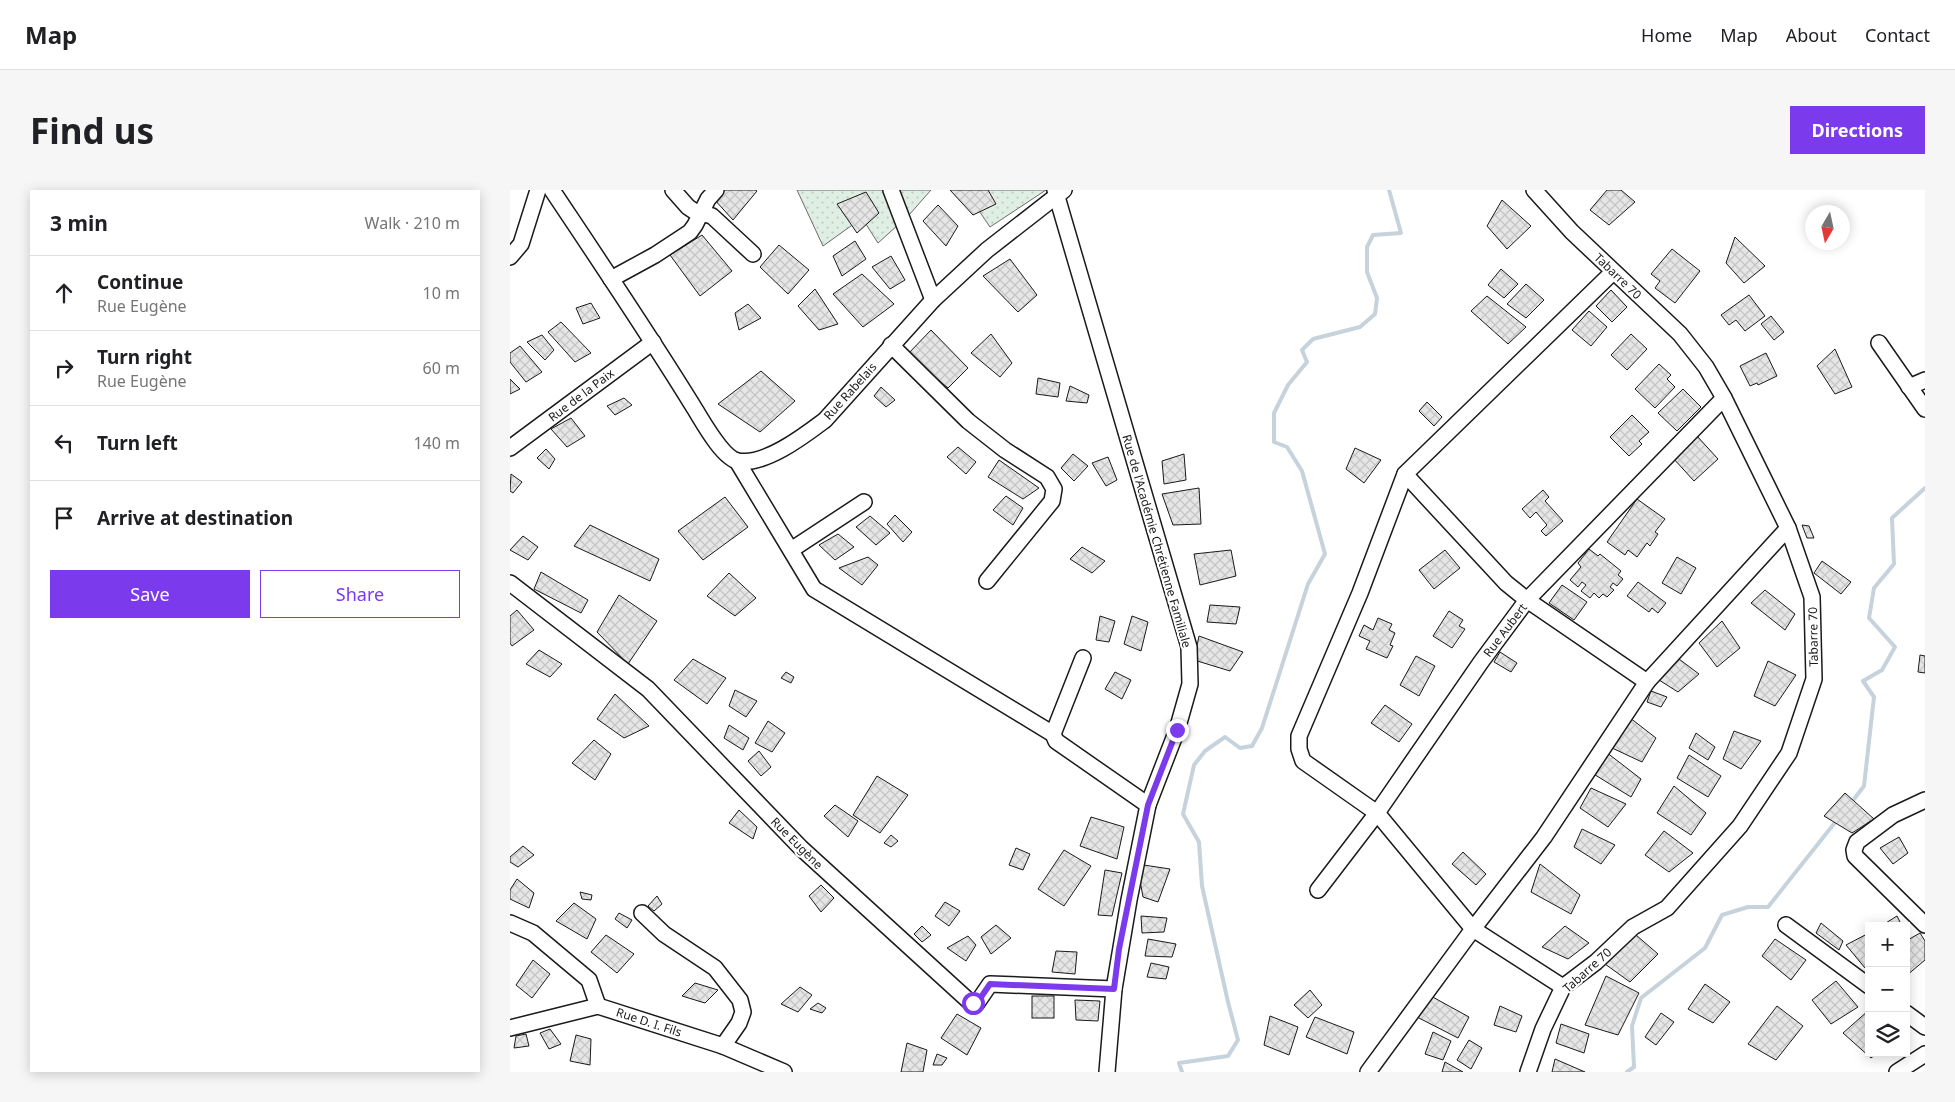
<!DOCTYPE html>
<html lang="en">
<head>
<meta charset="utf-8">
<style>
	:root { --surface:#fff; --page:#f6f6f6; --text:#202124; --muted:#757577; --line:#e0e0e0; --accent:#7c3aed }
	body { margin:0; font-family:"Noto Sans",sans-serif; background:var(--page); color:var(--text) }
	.controls { position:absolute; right:15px; bottom:15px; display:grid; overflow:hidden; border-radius:0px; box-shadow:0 2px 12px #0003 }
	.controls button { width:45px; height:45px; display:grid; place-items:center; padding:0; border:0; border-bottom:1px solid var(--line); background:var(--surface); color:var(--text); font:25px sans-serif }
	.compass { position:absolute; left:1295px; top:15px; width:45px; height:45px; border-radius:50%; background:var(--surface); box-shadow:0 2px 12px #0003; rotate:189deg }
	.stop { position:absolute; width:15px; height:15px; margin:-11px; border:4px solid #7c3aed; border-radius:50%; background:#fff }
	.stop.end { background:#7c3aed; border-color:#fff; box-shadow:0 1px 5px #0008 }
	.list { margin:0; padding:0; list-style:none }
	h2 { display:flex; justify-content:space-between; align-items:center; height:65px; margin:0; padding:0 20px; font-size:21px }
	h2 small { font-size:16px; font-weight:400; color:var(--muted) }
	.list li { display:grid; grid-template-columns:32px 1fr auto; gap:15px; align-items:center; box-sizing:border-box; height:75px; padding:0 20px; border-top:1px solid var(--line) }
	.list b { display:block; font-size:19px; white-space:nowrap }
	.list p { margin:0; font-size:16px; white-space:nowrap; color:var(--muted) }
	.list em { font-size:16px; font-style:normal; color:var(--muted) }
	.actions { display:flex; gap:10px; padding:15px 20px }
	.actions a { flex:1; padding:11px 0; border:1px solid var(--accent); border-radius:0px; text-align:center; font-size:18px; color:var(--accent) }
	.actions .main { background:var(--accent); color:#fff }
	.icon { flex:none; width:28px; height:28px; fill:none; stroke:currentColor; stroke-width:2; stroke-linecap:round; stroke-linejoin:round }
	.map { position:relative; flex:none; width:1415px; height:882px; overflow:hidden; border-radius:0px }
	header { display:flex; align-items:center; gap:30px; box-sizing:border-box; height:70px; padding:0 25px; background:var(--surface); border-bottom:1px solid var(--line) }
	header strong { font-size:24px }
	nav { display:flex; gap:28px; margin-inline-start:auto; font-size:18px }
	.intro { display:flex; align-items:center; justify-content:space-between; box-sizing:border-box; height:120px; padding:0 30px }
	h1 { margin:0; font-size:35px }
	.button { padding:12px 22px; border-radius:0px; background:var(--accent); color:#fff; font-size:18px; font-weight:700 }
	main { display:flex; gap:30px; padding:0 30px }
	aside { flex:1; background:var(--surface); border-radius:0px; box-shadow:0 2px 12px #0003 }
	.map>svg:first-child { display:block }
	.grass { fill:url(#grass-dots); stroke:#6a6a6a }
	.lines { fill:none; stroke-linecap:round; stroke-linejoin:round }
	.stream { stroke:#c6d2dc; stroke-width:4 }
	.building { fill:url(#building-cross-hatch); stroke:#1a1a1a }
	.minor-casing { stroke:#1a1a1a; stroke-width:18 }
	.minor { stroke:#fff; stroke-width:15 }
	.route { stroke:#7c3aed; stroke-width:6 }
	.labels { text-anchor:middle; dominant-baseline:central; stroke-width:4; stroke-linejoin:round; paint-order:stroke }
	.street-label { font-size:12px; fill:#1a1a1a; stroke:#fff }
</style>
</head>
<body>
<header>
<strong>Map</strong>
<nav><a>Home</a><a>Map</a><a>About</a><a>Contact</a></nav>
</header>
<div class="intro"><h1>Find us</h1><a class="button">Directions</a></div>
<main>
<aside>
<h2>3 min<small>Walk · 210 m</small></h2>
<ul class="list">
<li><svg class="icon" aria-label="ahead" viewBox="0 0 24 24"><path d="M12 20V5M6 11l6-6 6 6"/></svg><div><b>Continue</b><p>Rue Eugène</p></div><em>10 m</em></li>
<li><svg class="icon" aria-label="right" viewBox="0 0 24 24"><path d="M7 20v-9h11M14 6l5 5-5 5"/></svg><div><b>Turn right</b><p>Rue Eugène</p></div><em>60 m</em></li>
<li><svg class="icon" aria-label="left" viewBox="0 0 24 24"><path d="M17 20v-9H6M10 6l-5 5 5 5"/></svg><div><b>Turn left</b></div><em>140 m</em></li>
<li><svg class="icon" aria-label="arrive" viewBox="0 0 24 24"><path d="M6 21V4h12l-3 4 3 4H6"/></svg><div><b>Arrive at destination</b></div></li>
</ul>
<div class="actions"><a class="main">Save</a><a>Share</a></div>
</aside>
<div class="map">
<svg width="1415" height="882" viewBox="0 0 1415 882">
	<defs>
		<pattern id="grass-dots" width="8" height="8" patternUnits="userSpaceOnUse" patternTransform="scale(1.25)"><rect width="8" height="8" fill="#e0efe3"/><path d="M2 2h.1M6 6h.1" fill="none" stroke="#c0ccc2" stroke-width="1.8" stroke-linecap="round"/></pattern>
		<pattern id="building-cross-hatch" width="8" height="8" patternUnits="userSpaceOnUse" patternTransform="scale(1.25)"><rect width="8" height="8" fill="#e6e6e6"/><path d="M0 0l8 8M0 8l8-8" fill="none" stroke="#c5c5c5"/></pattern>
	</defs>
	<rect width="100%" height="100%" fill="#fff"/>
	<g class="grass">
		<polygon points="287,0 421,0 399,25 368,53 352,28 313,56"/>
		<polygon points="455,0 536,0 480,37"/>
	</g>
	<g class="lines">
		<g class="stream">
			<polyline points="1341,613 1354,596 1364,507 1353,491 1372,480 1385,457 1359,428 1364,398 1384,374 1382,328 1415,298"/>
			<polyline points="672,882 669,873 718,866 728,850 718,812 692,696 689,652 673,624 684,575 695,561 715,547 730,558 742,556 752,538 798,394 815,364 792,281 777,257 764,252 764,223 778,195 797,172 792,160 803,149 850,137 865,124 867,108 857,82 857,57 863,45 891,43 879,0"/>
			<polyline points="1117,882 1124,877 1122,836 1131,808 1195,758 1212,725 1238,717 1258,717 1327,630"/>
		</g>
	</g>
	<g class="building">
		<polygon points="211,0 245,0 247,1 223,30 203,8"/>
		<polygon points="440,0 478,0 486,14 463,25"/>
		<polygon points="1097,0 1111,0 1125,12 1099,35 1080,20"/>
		<polygon points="356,2 369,23 347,43 327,14"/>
		<polygon points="992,10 1021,36 997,59 977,36"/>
		<polygon points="428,15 448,36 436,56 413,31"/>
		<polygon points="192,45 222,81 190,106 160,65"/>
		<polygon points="1225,47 1255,76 1234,93 1216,73"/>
		<polygon points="345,51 356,69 332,86 323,66"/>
		<polygon points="269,55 299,80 278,104 250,77"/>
		<polygon points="1162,59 1190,81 1165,113 1145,98 1150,91 1141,84"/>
		<polygon points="381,66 395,90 380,99 362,77"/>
		<polygon points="500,69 527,105 508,122 473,86"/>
		<polygon points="991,79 1008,94 994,108 978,95"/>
		<polygon points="352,84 384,114 353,137 323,104"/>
		<polygon points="1016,94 1034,110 1016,128 997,114"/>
		<polygon points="305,99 328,134 309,140 288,116"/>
		<polygon points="1101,100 1117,117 1102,132 1086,116"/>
		<polygon points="1239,105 1255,126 1235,141 1226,130 1219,135 1211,125"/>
		<polygon points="977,106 1016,137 998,154 961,121"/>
		<polygon points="81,113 90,128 73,134 66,118"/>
		<polygon points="238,114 251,128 229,140 225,123"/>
		<polygon points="1079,121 1097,137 1081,156 1062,140"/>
		<polygon points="1261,126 1274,142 1264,150 1251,134"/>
		<polygon points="51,132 81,163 65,172 38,142"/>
		<polygon points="421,140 458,178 438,198 397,165"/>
		<polygon points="481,144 502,173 490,187 461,163"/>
		<polygon points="1121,144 1137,159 1117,180 1101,165"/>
		<polygon points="32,145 44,160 35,170 17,152"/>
		<polygon points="10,156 32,182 16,192 0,172 0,163"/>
		<polygon points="1325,159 1342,197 1325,204 1307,176"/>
		<polygon points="1256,163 1267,186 1248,195 1247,193 1240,196 1230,176"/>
		<polygon points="1149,174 1161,185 1157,189 1165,197 1145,218 1125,199"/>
		<polygon points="251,181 285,211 250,242 208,214"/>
		<polygon points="528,188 550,193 548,207 526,204"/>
		<polygon points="0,189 10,199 0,204"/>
		<polygon points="560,196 579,205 577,213 556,211"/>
		<polygon points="371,197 385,210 376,217 364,206"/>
		<polygon points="1173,199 1191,217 1167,241 1148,223"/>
		<polygon points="114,208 122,215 105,225 97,216"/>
		<polygon points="917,212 932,227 924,236 909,221"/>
		<polygon points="1122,225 1139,242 1129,251 1132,254 1119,266 1100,247"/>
		<polygon points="61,228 75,246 57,257 41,239"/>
		<polygon points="1187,246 1208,269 1184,291 1163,268"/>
		<polygon points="448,257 466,272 456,284 437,267"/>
		<polygon points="845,258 871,270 854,293 836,279"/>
		<polygon points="36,259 45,269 39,279 27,268"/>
		<polygon points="563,264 578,276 564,291 551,278"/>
		<polygon points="674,264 676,290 654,294 652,271"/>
		<polygon points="598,267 607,290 596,296 582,273"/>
		<polygon points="489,270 529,298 513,309 478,287"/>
		<polygon points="1,284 12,292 3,303 0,301"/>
		<polygon points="689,298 691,334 663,335 652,304"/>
		<polygon points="1033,300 1039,307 1035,311 1053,331 1036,346 1031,341 1037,335 1026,322 1020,328 1012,319"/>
		<polygon points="496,306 513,318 503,335 483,320"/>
		<polygon points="215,307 238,337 193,370 168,341"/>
		<polygon points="1127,309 1155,329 1145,342 1148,344 1140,356 1137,353 1127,367 1118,360 1115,365 1097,352"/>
		<polygon points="385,325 402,342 393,352 377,334"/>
		<polygon points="360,326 380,343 366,355 346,337"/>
		<polygon points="80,335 149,369 140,391 64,356"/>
		<polygon points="1292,335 1299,336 1304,348 1297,348"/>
		<polygon points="328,344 344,357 325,370 309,355"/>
		<polygon points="13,346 28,357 18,370 0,360"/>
		<polygon points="572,357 595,371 582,383 560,369"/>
		<polygon points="1079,359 1088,366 1090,364 1111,381 1108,385 1113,389 1107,396 1103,393 1100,397 1104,400 1097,407 1093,404 1089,408 1084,403 1080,408 1071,401 1076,395 1072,392 1068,397 1060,390 1071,377 1068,373"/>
		<polygon points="721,360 726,386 690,395 684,364"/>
		<polygon points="935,360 950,378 924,399 909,380"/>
		<polygon points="358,367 368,375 352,395 329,378"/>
		<polygon points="1167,367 1186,378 1171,404 1152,393"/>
		<polygon points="1312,371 1341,392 1331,404 1304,383"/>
		<polygon points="31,382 78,410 71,423 24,399"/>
		<polygon points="219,383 246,408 225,426 197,406"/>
		<polygon points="1128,392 1156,413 1148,423 1142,418 1139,422 1117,406"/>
		<polygon points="1052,395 1077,412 1064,430 1039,413"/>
		<polygon points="1255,400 1285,424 1275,440 1241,413"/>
		<polygon points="109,405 147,431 118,474 87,442"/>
		<polygon points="700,415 730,417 726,434 697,432"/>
		<polygon points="7,420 24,440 2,456 0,453 0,426"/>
		<polygon points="939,421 953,430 949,436 955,439 942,458 923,446"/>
		<polygon points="590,426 605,431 599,452 586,450"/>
		<polygon points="622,426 638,432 631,461 614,454"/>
		<polygon points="868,428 882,434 879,440 885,443 880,455 883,456 877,468 856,459 860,451 849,446 854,435 863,440"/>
		<polygon points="1212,431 1230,458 1207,477 1189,453"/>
		<polygon points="689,446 733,462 720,481 684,470"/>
		<polygon points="29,460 52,474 40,487 16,474"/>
		<polygon points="990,462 1007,473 1001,482 984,472"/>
		<polygon points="1410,465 1415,466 1415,483 1408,482"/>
		<polygon points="906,466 925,476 909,506 890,495"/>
		<polygon points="183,469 216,488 197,514 164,490"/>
		<polygon points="1169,469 1189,484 1168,502 1149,490"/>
		<polygon points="1258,471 1286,485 1265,516 1244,506"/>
		<polygon points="276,482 284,487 281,493 271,488"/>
		<polygon points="605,482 621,490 612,509 595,499"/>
		<polygon points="225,500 247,511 236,527 219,516"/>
		<polygon points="1141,501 1157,507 1151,517 1137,512"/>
		<polygon points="105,504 139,536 114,548 87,529"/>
		<polygon points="875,515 902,534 889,552 861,533"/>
		<polygon points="1115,524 1146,548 1132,572 1100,557"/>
		<polygon points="258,531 275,543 262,562 245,553"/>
		<polygon points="219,535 239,548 233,560 214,548"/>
		<polygon points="1224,541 1251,551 1231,579 1213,569"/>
		<polygon points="1186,543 1205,557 1198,570 1179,558"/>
		<polygon points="84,550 101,564 85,590 62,573"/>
		<polygon points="249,561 261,577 251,586 238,571"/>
		<polygon points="1096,562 1131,589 1121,607 1082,583"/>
		<polygon points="1179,565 1211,586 1198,607 1167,588"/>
		<polygon points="367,586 398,605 370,643 343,625"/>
		<polygon points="1164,596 1196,623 1181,645 1147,623"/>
		<polygon points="1081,598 1116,614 1098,637 1070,618"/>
		<polygon points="1335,603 1364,629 1342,643 1314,626"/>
		<polygon points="325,615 348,631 338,647 314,626"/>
		<polygon points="229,620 247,637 243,649 219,633"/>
		<polygon points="581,627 614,637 607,669 570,656"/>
		<polygon points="1072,639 1105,655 1091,674 1064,657"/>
		<polygon points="1154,641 1183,663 1159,682 1135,665"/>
		<polygon points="381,645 388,651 381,657 374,653"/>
		<polygon points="1389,647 1398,663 1383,674 1370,658"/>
		<polygon points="13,656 24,665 8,677 0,672 0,667"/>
		<polygon points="506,658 520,664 513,680 499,675"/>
		<polygon points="554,660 581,676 554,716 528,699"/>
		<polygon points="953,662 976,684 966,695 942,674"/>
		<polygon points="627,674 660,679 648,712 633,707"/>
		<polygon points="1030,674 1070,705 1061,724 1021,702"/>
		<polygon points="595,680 612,683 602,726 588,725"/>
		<polygon points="7,689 24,703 19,718 0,709 0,700"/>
		<polygon points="311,695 324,708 311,722 299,706"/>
		<polygon points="70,702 82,705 81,710 72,709"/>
		<polygon points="147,706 152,714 144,721 138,716"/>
		<polygon points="435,712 450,721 439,736 425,726"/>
		<polygon points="64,713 86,729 77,749 46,731"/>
		<polygon points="109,723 122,730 117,738 105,729"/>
		<polygon points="631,726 657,728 654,742 632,743"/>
		<polygon points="1387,726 1392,736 1371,736"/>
		<polygon points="1311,733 1333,751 1329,760 1306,743"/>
		<polygon points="486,735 501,748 481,764 471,747"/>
		<polygon points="412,736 421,745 412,752 404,744"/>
		<polygon points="1055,736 1079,753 1058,769 1032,757"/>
		<polygon points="1359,743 1359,775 1355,778 1336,755"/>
		<polygon points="1410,743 1415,751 1415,770 1396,786 1396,751"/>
		<polygon points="96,745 124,764 107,783 81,762"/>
		<polygon points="1126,745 1148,764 1120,792 1095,774"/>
		<polygon points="458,746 466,755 456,771 437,758"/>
		<polygon points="638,749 666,754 662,767 635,766"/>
		<polygon points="1265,749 1296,770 1281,790 1252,766"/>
		<polygon points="546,761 567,762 565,784 542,782"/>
		<polygon points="23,770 40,784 22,808 6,795"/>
		<polygon points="641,773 659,777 656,789 637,787"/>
		<polygon points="1096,786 1129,803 1108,845 1075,835"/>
		<polygon points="1326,791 1348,817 1321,834 1302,810"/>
		<polygon points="185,793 208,800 195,813 172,806"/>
		<polygon points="1195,794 1220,812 1203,833 1178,819"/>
		<polygon points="290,797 302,805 288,822 271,814"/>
		<polygon points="800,800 812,815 798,828 784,815"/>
		<polygon points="919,805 959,827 948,848 907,827"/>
		<rect x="522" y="806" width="22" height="22"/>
		<polygon points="565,810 590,811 588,831 566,830"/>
		<polygon points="308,813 316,818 312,823 300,819"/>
		<polygon points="990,816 1012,826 1006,842 984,835"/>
		<polygon points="1267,816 1293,836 1266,870 1238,854"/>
		<polygon points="1359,820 1359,863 1368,863 1361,868 1333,843"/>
		<polygon points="1151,823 1164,832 1146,855 1135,847"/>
		<polygon points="447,824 471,838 457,865 431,848"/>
		<polygon points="760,826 788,837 779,865 754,855"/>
		<polygon points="805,827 844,842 837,864 796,847"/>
		<polygon points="1051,834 1079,844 1074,863 1046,853"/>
		<polygon points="40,839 51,854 39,859 30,843"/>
		<polygon points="923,842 941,851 933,870 915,864"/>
		<polygon points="16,844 19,856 4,858 6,846"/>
		<polygon points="66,845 81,849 80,875 60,871"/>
		<polygon points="959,850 972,858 961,879 947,870"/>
		<polygon points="397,853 417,860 413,882 391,882"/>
		<polygon points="427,864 437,868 432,875 423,875"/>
		<polygon points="1045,869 1075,882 1042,882"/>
		<polygon points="935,872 953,882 932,882"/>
	</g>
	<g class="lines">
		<defs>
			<g id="minor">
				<path d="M42,0c48,72 96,143 141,216 9,14 29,52 45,55 27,5 67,-26 87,-41l108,-120 54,-50 77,-60"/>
				<polyline points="163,0 178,17 184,21 202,26 243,64"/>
				<polyline points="381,0 423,110"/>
				<polyline points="545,0 679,457 680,494 667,540 638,615 619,710 604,799 597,882"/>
				<polyline points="0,67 11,54 28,0"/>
				<polyline points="101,89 145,65 180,42 185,35 198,9 206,0"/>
				<polyline points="1369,153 1415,219"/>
				<polyline points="381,155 458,231 495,260 537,287 544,299 542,311 477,391"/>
				<polyline points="1399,197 1415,190"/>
				<polyline points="0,258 143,152"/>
				<polyline points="227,271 304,399 543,544 546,551 638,615"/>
				<polyline points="895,284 996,393 1017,410 1137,492"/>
				<polyline points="281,360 354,312"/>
				<polyline points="0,393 138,499 291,658 460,812 467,813 480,794 604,799"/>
				<polyline points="543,544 573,468"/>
				<polyline points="1415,610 1383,625 1347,652 1344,660 1345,666 1415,735"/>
				<polyline points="808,700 867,623 971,472 1017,410 1214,208"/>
				<polyline points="132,723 154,744 205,778 230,810 233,822 229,833 213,856"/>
				<polyline points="0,733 23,743 79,790 88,816"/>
				<polyline points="1276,735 1359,796"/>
				<polyline points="1053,797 963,739 867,623 793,571 789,559 789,546 850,403 895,284 1103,82"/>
				<polyline points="1396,823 1415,837"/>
				<polyline points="0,838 88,816 213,856 274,882"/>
				<polyline points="858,882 963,739 1034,647 1137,492 1278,338"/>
				<polyline points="1018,882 1033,839 1053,797 1086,772 1123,737 1157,718 1230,636 1279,563 1304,489 1302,407 1278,338 1214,208 1196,177 1170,144 1062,42 1024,0"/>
				<polyline points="1387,882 1415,864"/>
			</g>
		</defs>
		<use href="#minor" class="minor-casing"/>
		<use href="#minor" class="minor"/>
	</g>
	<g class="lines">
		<polyline class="route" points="463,813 467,813 480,794 604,799 609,759 638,615 667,540"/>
	</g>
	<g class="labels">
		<g class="street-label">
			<text transform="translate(1108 86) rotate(44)">Tabarre 70</text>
			<text transform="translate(340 201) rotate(-48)">Rue Rabelais</text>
			<text transform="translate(71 205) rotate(-37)">Rue de la Paix</text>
			<text transform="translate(647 351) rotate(74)">Rue de l'Académie Chrétienne Familiale</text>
			<text transform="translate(995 440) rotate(-53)">Rue Aubert</text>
			<text transform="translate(1303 447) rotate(-91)">Tabarre 70</text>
			<text transform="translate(287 653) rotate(45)">Rue Eugène</text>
			<text transform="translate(1077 780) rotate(-42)">Tabarre 70</text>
			<text transform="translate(139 832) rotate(18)">Rue D. I. Fils</text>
		</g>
	</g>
</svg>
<div class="controls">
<button>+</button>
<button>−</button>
<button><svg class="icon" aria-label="layers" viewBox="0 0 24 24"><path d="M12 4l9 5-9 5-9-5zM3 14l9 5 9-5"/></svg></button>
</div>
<svg class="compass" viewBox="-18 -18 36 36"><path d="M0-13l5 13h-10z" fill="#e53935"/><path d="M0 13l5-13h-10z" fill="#757577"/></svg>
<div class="stop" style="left:463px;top:813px"></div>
<div class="stop end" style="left:667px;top:540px"></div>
</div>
</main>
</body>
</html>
